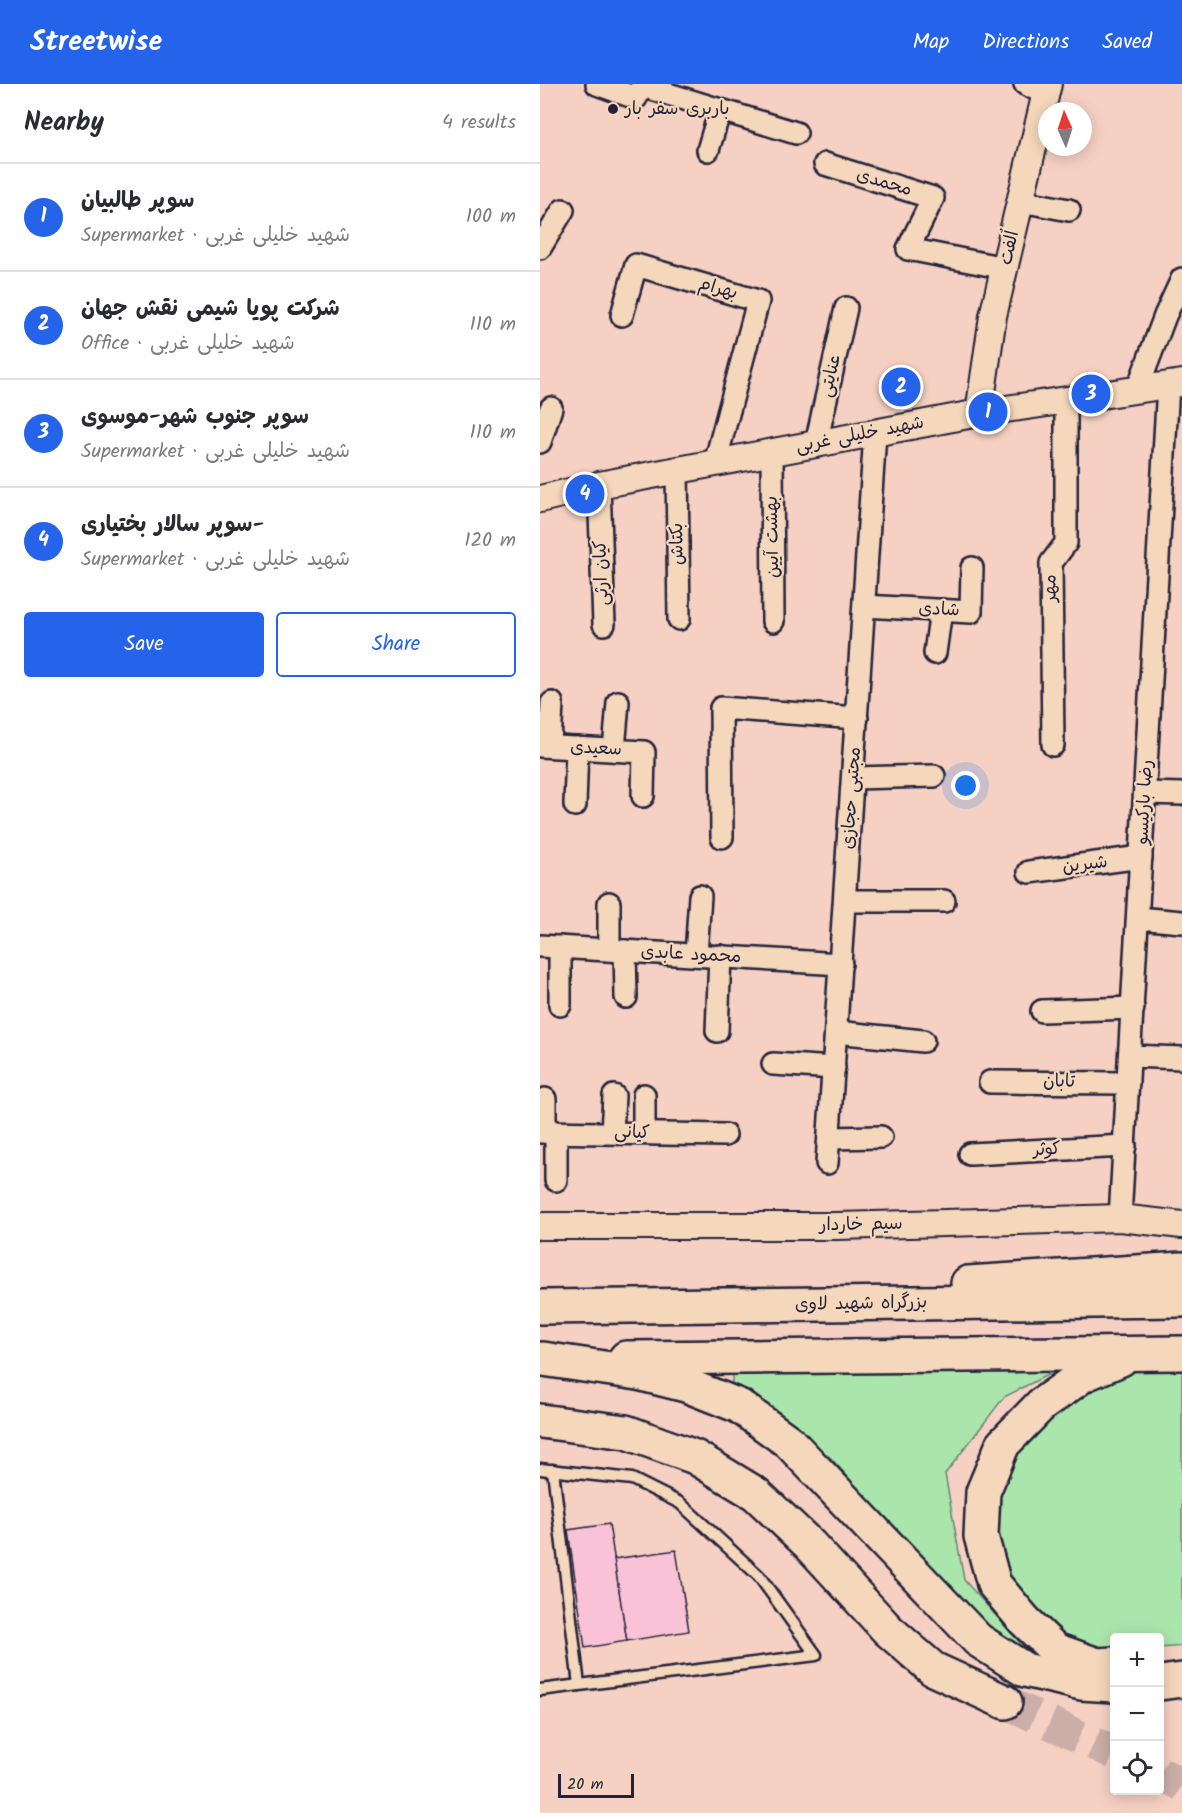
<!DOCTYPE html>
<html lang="en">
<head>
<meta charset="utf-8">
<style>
	:root { --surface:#fff; --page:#f7f7f7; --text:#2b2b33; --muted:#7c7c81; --line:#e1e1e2; --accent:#2563eb }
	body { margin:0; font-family:Kalam,"Playpen Sans Arabic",sans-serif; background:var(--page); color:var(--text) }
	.controls { position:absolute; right:18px; bottom:18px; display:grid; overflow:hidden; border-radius:6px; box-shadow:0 3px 15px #0003 }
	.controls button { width:54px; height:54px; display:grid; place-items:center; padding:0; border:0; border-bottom:2px solid var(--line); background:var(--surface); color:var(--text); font:30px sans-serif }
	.compass { position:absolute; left:498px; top:18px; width:54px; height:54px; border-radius:50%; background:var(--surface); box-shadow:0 3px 15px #0003; rotate:357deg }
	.scale { position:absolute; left:18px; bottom:15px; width:76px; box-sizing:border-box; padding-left:6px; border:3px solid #22223b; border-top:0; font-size:16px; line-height:21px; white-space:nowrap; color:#22223b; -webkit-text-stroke:4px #f5d7bb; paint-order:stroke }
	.you { position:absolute; left:426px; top:702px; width:21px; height:21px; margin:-15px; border:4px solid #fff; border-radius:50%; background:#1a73e8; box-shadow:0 0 0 9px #1a73e833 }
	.badge { display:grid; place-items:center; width:39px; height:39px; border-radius:50%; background:var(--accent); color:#fff; font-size:20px; font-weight:700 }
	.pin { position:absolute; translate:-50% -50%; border:3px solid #fff; box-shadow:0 2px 6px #0006 }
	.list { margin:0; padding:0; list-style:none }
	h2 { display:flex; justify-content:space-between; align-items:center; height:78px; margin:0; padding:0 24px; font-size:26px }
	h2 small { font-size:20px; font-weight:400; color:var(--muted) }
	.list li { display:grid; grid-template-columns:39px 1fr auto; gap:18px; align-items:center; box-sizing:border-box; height:108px; padding:0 24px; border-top:2px solid var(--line) }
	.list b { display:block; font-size:22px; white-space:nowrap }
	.list p { margin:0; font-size:20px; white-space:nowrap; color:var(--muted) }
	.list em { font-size:20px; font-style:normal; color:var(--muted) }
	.actions { display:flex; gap:12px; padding:18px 24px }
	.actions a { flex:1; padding:14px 0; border:2px solid var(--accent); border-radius:6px; text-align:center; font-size:21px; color:var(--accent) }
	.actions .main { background:var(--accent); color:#fff }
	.icon { flex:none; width:33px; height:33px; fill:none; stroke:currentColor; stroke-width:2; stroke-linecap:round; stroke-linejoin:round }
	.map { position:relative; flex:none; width:642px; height:1729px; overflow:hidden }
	header { display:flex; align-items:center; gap:36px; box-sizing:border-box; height:84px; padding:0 30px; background:var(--accent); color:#fff }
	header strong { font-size:28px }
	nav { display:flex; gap:33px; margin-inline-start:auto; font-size:21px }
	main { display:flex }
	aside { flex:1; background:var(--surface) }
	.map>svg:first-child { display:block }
	.green { fill:#aae6ac; stroke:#668474; stroke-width:1.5 }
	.building { fill:#fac2d7; stroke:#22223b; stroke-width:1.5 }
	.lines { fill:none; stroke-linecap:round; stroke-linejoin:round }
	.trunk-tunnel { stroke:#ccaea8; stroke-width:33; stroke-dasharray:33 16; stroke-linecap:butt }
	.service-casing { stroke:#22223b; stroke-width:15 }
	.minor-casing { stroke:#22223b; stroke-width:26 }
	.tertiary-casing { stroke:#22223b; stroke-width:30 }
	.trunk-casing { stroke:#22223b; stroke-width:38 }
	.service { stroke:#f5d7bb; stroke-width:10 }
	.minor { stroke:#f5d7bb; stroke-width:21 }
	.tertiary { stroke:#f5d7bb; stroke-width:26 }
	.trunk { stroke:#f5d7bb; stroke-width:33 }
	.poi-dot { fill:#22223b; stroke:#f5d7bb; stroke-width:2 }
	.labels { text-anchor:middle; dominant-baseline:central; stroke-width:4.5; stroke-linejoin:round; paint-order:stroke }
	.poi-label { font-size:18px; fill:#22223b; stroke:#f5d7bb; text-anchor:start }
	.street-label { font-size:18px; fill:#22223b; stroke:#f5d7bb }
</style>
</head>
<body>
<header>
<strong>Streetwise</strong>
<nav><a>Map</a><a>Directions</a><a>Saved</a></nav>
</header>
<main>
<aside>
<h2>Nearby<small>4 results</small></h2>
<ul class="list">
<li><span class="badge">1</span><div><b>سوپر طالبیان</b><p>Supermarket · شهید خلیلی غربی</p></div><em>100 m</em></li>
<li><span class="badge">2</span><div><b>شرکت پویا شیمی نقش جهان</b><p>Office · شهید خلیلی غربی</p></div><em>110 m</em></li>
<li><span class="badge">3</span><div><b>سوپر جنوب شهر-موسوی</b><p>Supermarket · شهید خلیلی غربی</p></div><em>110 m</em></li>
<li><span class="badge">4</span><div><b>سوپر سالار بختیاری-</b><p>Supermarket · شهید خلیلی غربی</p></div><em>120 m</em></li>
</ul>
<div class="actions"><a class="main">Save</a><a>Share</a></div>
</aside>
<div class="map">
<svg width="642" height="1729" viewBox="0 0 642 1729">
	<rect width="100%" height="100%" fill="#f6d1c3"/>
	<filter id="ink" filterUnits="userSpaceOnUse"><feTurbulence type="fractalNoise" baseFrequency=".0167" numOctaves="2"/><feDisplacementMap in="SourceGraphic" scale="12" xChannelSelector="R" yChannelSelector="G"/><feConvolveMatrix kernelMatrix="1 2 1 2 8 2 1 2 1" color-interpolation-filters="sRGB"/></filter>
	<g filter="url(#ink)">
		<g class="green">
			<polygon points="527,1281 464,1313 405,1390 424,1496 490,1570 445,1548 291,1374 192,1300 192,1286"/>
			<polygon points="586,1283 642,1283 642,1562 620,1564 620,1554 574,1554 574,1563 535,1562 469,1507 448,1451 456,1399 502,1330"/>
		</g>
		<g class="building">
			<polygon points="69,1440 87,1557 45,1564 28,1446"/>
			<polygon points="136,1466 149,1547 87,1557 74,1475"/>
		</g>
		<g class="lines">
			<g class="trunk-tunnel">
				<polyline points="465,1618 574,1669"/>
				<polyline points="620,1689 642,1701"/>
			</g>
			<defs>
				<g id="service">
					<polyline points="0,1385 92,1395 140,1419 219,1492 276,1571 0,1606"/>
					<polyline points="13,1386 39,1601"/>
				</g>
				<g id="minor">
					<polyline points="57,0 96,14 103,0"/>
					<polyline points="485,0 506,10"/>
					<polyline points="102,2 256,49"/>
					<polyline points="168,66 180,26"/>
					<polyline points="285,80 393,114 368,165 465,184"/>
					<polyline points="481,117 529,126"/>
					<polyline points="0,164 23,126"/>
					<polyline points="82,231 96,181 218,217 175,379"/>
					<polyline points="597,306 625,232 642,195"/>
					<polyline points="0,358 11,324"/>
					<polyline points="276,360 306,224"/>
					<polyline points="232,368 233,537"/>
					<polyline points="137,386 139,535"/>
					<polyline points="59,401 64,540"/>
					<polyline points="324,522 431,528 432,484"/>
					<polyline points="395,569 401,526"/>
					<polyline points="513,661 511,479 526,459 526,316"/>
					<polyline points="0,662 104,668 103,712"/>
					<polyline points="10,662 12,619"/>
					<polyline points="74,666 78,618"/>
					<polyline points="313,694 394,692"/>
					<polyline points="605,709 642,710"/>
					<polyline points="35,721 37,664"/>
					<polyline points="182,753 181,624 317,634"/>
					<polyline points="489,788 601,773"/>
					<polyline points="305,817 404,817"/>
					<polyline points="598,834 642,838"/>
					<polyline points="0,862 301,880"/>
					<polyline points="20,863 20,921"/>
					<polyline points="69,866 69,819"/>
					<polyline points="85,867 86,913"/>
					<polyline points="156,871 160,812"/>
					<polyline points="502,927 593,924"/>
					<polyline points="177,947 180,872"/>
					<polyline points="296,948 383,957"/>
					<polyline points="590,972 642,974"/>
					<polyline points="233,980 294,984"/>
					<polyline points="450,998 588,999"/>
					<polyline points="5,1015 5,1048"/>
					<polyline points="0,1048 185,1051"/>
					<polyline points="16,1048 16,1096"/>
					<polyline points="72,1048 74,1012"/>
					<polyline points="104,1049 104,1011"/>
					<polyline points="289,1054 341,1053"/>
					<polyline points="430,1070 585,1062"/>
					<polyline points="287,1079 335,349"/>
					<polyline points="580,1134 628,301"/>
				</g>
				<g id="tertiary">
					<polyline points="439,329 453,232 508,0"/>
					<polyline points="0,415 59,401 439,329 642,299"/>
					<polyline points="0,1142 298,1142 580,1134 642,1141"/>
				</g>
				<g id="trunk">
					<polyline points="428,1199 642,1185"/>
					<polyline points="0,1223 642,1216"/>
					<polyline points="86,1274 642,1269"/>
					<polyline points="3,1275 98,1289 146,1301 199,1322 249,1358 438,1556 485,1586 541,1599 574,1601"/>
					<polyline points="0,1337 86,1348 155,1373 216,1410 270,1461 348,1546 393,1585 465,1618"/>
					<polyline points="574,1580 557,1581 515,1566 484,1536 454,1500 441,1452 443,1408 463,1360 501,1321 543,1291 581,1275"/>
					<polyline points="620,1599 642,1596"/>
				</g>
			</defs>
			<use href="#service" class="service-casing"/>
			<use href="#minor" class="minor-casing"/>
			<use href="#tertiary" class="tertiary-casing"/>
			<use href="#trunk" class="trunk-casing"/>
			<use href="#service" class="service"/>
			<use href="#minor" class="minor"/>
			<use href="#tertiary" class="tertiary"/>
			<use href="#trunk" class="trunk"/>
		</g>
	</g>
	<circle class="poi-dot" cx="73" cy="25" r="6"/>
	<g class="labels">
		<g class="poi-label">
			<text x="85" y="25">باربری سفر بار</text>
		</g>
		<g class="street-label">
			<text transform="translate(344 99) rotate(17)">محمدی</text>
			<text transform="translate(470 164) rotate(-77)">اُلفت</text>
			<text transform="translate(178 205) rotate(16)">بهرام</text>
			<text transform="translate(291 292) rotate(-77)">عنایتی</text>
			<text transform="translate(320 351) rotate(-11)">شهید خلیلی غربی</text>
			<text transform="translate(233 453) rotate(-91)">بهشت آیین</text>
			<text transform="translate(138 460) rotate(-91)">بکتاش</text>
			<text transform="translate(62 489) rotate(-92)">کیان ارثی</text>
			<text transform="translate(511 504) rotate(-91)">مهر</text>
			<text transform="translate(399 526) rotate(3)">شادی</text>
			<text transform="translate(56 665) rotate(3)">سعیدی</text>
			<text transform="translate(312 714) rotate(-86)">مجتبی حجازی</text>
			<text transform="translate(605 718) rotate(-87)">رضا بارکیسو</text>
			<text transform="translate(545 781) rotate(-7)">شیرین</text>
			<text transform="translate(151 871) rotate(3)">محمود عابدی</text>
			<text transform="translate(519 998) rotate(1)">تابان</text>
			<text transform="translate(92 1049) rotate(2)">کیانی</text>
			<text transform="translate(507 1066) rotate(-3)">کوثر</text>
			<text transform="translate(321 1141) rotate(-1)">سیم خاردار</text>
			<text transform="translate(321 1220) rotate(-1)">بزرگراه شهید لاوی</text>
		</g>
	</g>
</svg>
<div class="controls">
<button>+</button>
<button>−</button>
<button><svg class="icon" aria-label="locate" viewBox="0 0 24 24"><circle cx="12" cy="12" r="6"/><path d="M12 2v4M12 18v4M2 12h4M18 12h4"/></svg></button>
</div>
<svg class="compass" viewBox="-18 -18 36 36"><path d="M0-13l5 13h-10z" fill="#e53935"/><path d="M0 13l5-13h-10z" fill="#7c7c81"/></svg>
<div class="scale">20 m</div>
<div class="you"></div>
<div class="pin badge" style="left:448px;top:328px">1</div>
<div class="pin badge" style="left:361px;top:303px">2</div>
<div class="pin badge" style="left:551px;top:310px">3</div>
<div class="pin badge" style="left:45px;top:410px">4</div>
</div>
</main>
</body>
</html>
